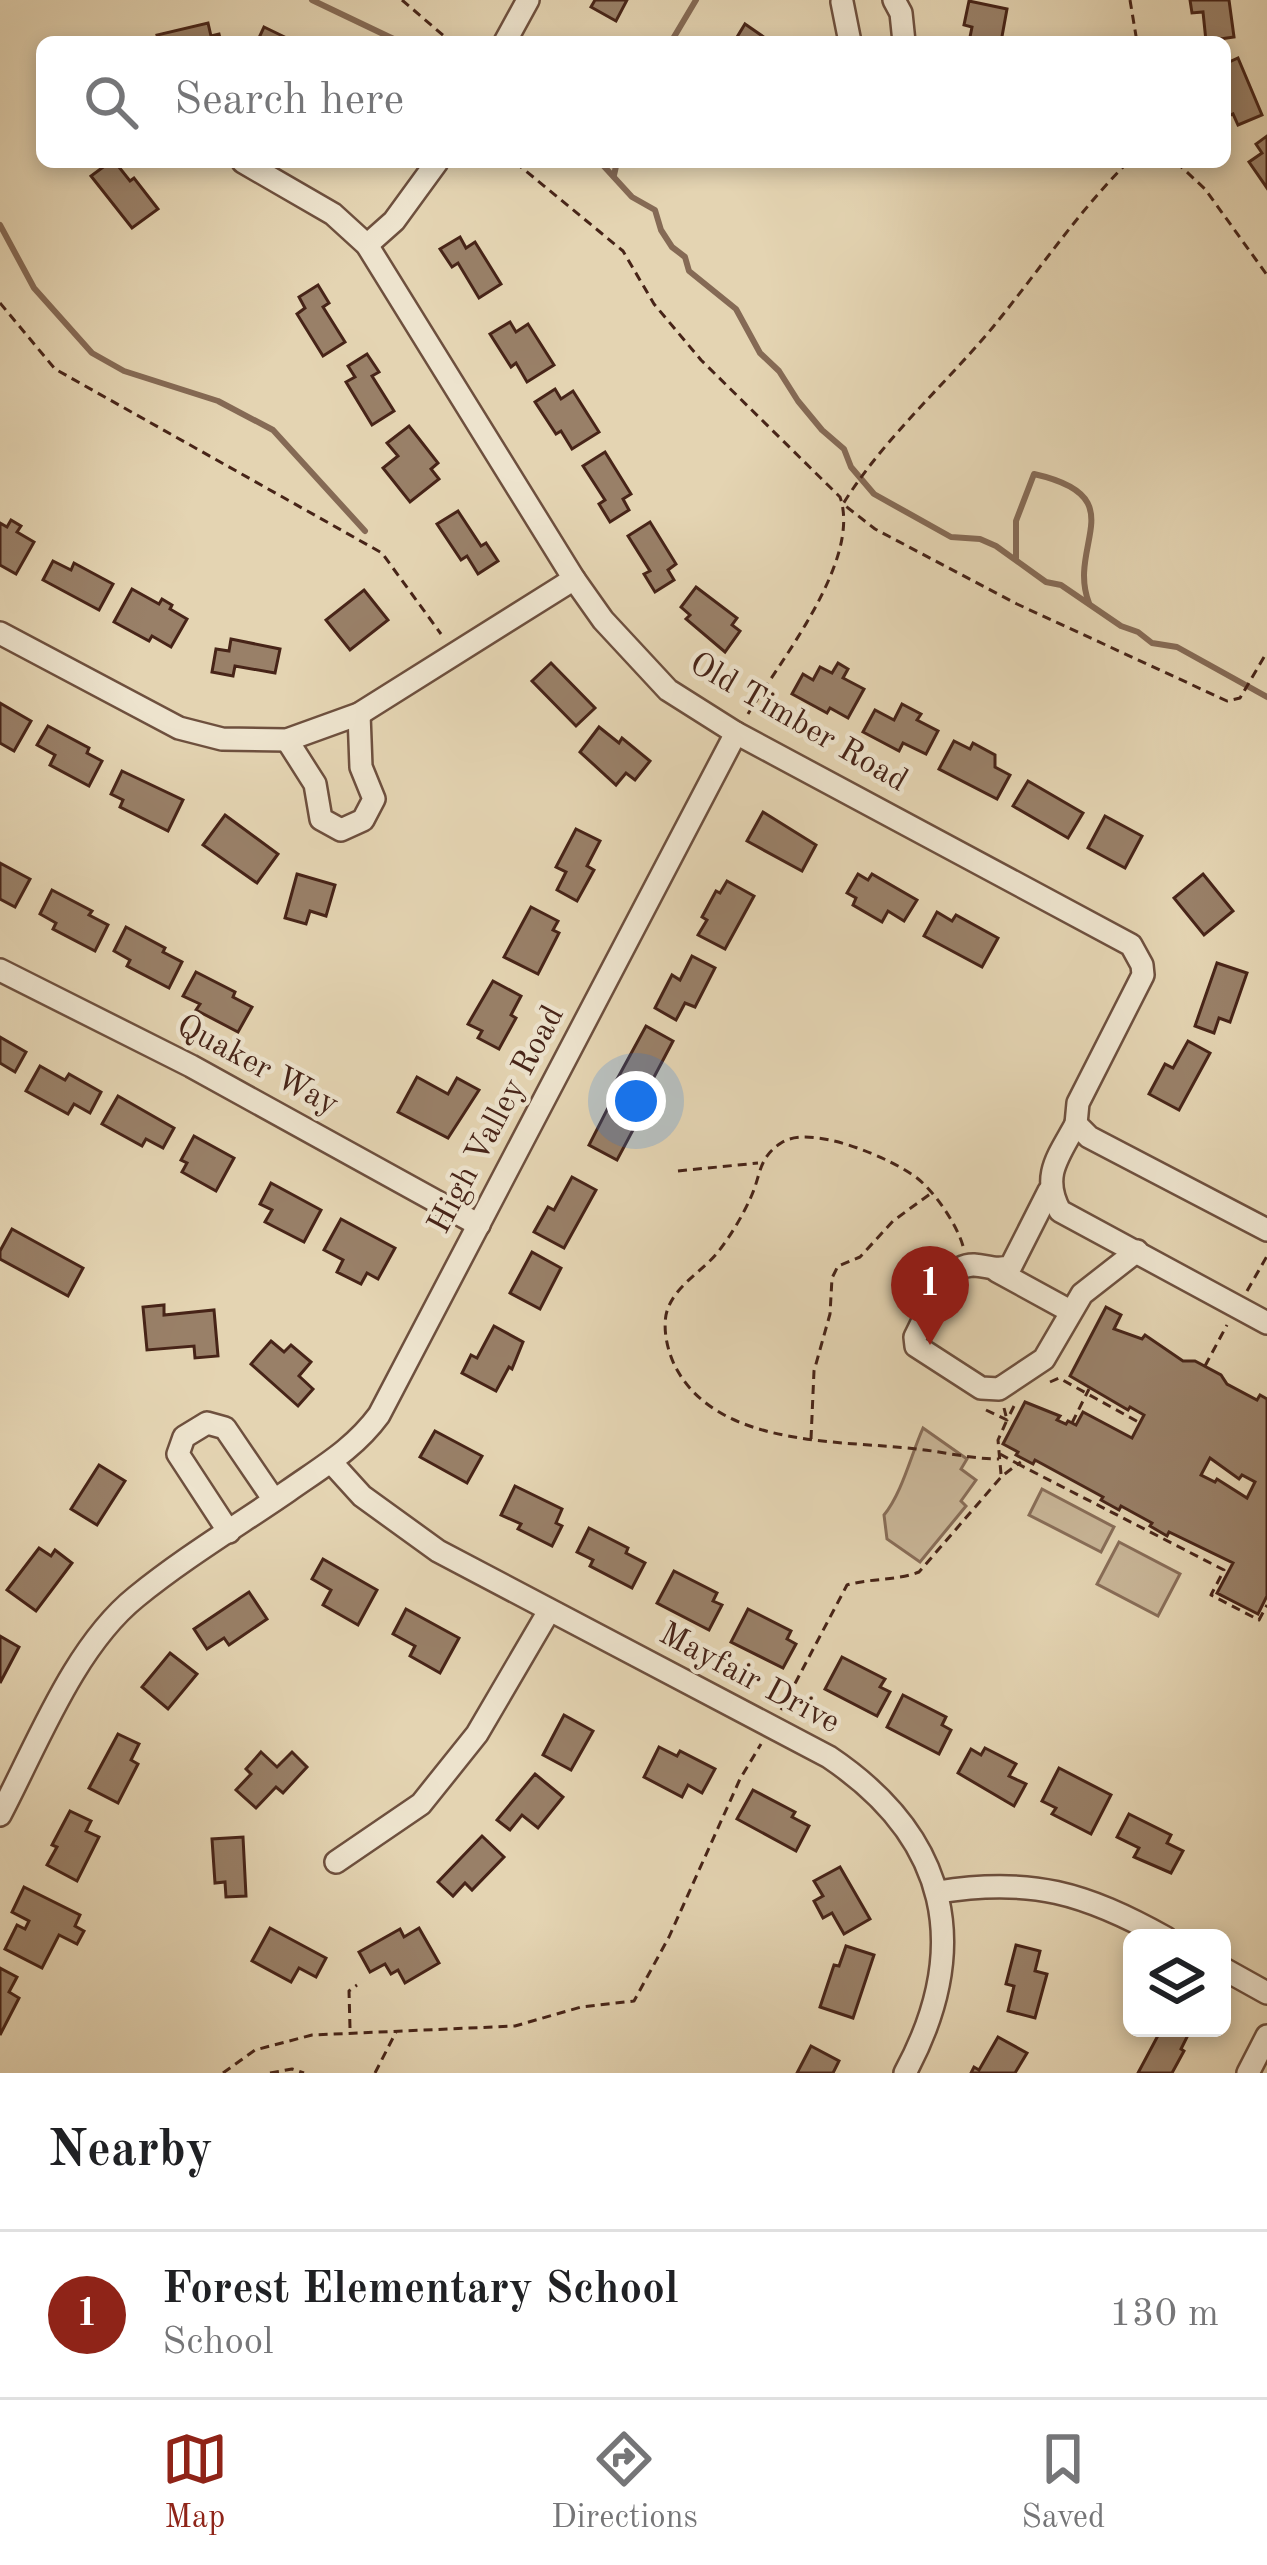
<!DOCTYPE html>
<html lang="en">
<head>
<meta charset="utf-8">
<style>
	:root { --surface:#fff; --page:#f2f2f2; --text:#202124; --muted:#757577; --line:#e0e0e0; --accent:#8f2418 }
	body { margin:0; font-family:"Old Standard TT",serif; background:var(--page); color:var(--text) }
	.controls { position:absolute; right:36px; bottom:36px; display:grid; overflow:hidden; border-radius:18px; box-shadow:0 6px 18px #0003 }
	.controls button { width:108px; height:108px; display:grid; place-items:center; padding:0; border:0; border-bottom:3px solid var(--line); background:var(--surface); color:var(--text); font:60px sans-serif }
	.you { position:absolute; left:636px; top:1101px; width:42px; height:42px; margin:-30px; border:9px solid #fff; border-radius:50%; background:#1a73e8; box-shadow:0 0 0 18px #1a73e833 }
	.badge { display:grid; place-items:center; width:78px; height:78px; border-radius:50%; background:var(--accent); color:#fff; font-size:39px; font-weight:700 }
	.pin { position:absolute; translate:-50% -99px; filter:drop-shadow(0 3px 6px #0008) }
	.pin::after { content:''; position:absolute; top:63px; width:42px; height:36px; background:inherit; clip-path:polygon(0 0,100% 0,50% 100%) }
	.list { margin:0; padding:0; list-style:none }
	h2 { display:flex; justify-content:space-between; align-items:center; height:156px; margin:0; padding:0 48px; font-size:51px }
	h2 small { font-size:39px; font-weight:400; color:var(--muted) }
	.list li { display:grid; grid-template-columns:78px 1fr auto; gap:36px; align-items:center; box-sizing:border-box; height:168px; padding:0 48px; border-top:3px solid var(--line) }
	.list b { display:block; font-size:45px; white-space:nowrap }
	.list p { margin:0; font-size:39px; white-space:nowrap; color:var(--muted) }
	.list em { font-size:39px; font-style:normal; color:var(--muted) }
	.icon { flex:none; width:66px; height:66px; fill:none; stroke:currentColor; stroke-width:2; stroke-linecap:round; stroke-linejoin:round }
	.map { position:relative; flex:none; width:1267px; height:2073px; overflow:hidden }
	.search { position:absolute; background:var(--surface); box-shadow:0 6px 18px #0003; left:36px; right:36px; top:36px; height:132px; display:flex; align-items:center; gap:30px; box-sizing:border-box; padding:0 42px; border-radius:18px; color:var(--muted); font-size:45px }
	.sheet { height:324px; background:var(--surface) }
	nav { display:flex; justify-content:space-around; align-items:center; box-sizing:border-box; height:168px; border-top:3px solid var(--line); background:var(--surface); font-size:33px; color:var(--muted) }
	nav a { display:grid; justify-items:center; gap:6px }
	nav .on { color:var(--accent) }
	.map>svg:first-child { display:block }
	.green { fill:#c9b698; stroke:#886d58; stroke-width:3 }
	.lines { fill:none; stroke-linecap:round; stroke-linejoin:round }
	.stream { stroke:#856a55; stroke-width:6 }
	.building { fill:#998068; stroke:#472418; stroke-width:3; fill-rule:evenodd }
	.minor-casing { stroke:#6e503e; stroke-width:26 }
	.path { stroke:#472418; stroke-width:3; stroke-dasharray:9 6; stroke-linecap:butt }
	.minor { stroke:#ede3cd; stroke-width:21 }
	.labels { text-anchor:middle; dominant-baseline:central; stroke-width:9; stroke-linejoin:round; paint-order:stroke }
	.street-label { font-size:33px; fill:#472418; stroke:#ede3cd }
</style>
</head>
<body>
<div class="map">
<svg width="1267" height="2073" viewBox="0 0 1267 2073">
	<rect width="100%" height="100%" fill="#e4d4b2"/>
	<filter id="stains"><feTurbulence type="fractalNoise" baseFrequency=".00167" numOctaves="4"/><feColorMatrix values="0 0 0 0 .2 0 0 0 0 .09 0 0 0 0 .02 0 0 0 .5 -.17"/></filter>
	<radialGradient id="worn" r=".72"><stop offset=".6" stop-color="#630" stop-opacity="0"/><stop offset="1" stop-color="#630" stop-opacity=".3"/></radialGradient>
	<g class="green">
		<path d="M923,1428l44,31 -6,10 15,11 -15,21 5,5 -46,56 -33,-23 -3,-24c18,-22 27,-60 39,-87z"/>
		<polygon points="1042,1489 1114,1527 1101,1552 1029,1515"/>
		<polygon points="1119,1542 1180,1574 1158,1616 1097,1584"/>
	</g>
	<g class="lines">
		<g class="stream">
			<polyline points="312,0 400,42"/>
			<polyline points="671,42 696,0"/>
			<polyline points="600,162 632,197 655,210 661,230 672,247 685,257 689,271 736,309 760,353 779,371 798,401 822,430 844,449 851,467 874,494 951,537 980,539 996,546 1046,582 1061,585 1121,626 1138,632 1152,643 1177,647 1267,697"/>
			<polyline points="614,175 617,162"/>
			<polyline points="0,225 34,288 92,353 124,371 218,401 273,430 365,531"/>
			<path d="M1016,558v-37l18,-47c102,23 32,71 55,129"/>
		</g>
	</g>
	<g class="building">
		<polygon points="595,0 627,0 616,21 591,7"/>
		<polygon points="1190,0 1229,0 1234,37 1206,41 1203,12 1192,13"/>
		<polygon points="969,1 1007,9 1001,42 969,42 972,27 964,25"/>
		<polygon points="208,23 211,36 219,34 221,42 159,42 157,35"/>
		<polygon points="745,24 771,42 734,42"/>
		<polygon points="264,27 295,42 257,42"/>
		<polygon points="1238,58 1262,115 1238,125 1233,114 1225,117 1225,64"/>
		<polygon points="1267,136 1267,188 1249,162 1262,153 1256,144"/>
		<polygon points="110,162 115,162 130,181 134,178 158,209 132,228 91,176"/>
		<polygon points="460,237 466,248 475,242 501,284 479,298 458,263 452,267 440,249"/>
		<polygon points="318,285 329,303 323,307 345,342 323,356 297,314 305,308 299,297"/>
		<polygon points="510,322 516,332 528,324 554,365 527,382 516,363 511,367 490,334"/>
		<polygon points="367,354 379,372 372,376 394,411 372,425 346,382 355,377 348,366"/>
		<polygon points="555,389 561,399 573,391 599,432 572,449 561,431 556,434 535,402"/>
		<polygon points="409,426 438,463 431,469 439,479 410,502 383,468 398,456 387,443"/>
		<polygon points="605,452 631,494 623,499 629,510 610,522 599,504 605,500 583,466"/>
		<polygon points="458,511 481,546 486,543 498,561 478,574 467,556 461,560 437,524"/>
		<polygon points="11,520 21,526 17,532 34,542 16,574 0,565 0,523 7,527"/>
		<polygon points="650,522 676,564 668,570 674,580 655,592 644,574 650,571 628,536"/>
		<polygon points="53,561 71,570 74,563 113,584 99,610 43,580"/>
		<polygon points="696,587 737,618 732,625 740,631 725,652 686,619 690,615 681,607"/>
		<polygon points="132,589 159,604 162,599 172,605 170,609 187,619 171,647 152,636 149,641 114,622"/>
		<polygon points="364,590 388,620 350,650 326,620"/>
		<polygon points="231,639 280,649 275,673 235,666 233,676 212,672 216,649 229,651"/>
		<polygon points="551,663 595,708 576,726 532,681"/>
		<polygon points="838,663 848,669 843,678 864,689 848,718 830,708 827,713 792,694 803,674 813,680 820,667 832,673"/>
		<polygon points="0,703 31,721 14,751 0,743"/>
		<polygon points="902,704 921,714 917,720 938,731 926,754 903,743 899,751 863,732 875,710 894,720"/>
		<polygon points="48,726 89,748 87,753 102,761 89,786 50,765 55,755 37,745"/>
		<polygon points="599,727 619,743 622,738 650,761 635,780 626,773 616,785 580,752"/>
		<polygon points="954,741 970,749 973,743 995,755 995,767 1010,775 997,799 939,769"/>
		<polygon points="122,771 183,800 168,831 120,807 123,800 111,794"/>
		<polygon points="1028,781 1083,813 1068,838 1013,806"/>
		<polygon points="763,812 816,845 802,871 747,841"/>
		<polygon points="225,815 278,854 257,883 203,845"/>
		<polygon points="1105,816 1142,836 1125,868 1088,848"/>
		<polygon points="576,829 600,841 587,866 594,870 577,901 557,890 566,872 556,867"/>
		<polygon points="0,863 30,879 15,907 0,899"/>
		<polygon points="297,874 335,885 326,916 310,911 306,924 285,918"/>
		<polygon points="858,874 868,880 872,874 917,900 904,921 888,911 882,922 853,905 856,898 847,893"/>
		<polygon points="1203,874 1233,911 1204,935 1174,898"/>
		<polygon points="727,881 754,896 725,949 698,935 707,920 702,917 716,891 720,893"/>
		<polygon points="52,890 92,911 89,915 108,925 95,951 53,929 56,923 40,914"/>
		<polygon points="531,907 558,921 553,930 559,933 538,974 504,957"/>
		<polygon points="937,912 952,921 956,915 998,938 982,967 924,936"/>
		<polygon points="126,927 165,948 163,952 182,962 169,988 127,966 130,960 114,951"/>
		<polygon points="692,956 715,968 695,1007 685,1003 676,1020 655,1008 672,975 680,980"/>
		<polygon points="1217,963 1247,973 1230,1022 1219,1018 1214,1033 1195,1026"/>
		<polygon points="196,972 235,992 233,997 252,1007 238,1032 196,1010 200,1004 183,996"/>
		<polygon points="493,981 521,996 511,1015 516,1018 499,1049 478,1038 482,1031 468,1024"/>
		<polygon points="646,1026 673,1041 653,1079 646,1076 636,1094 615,1083"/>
		<polygon points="0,1037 26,1052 15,1072 0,1063"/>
		<polygon points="1188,1041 1210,1053 1179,1110 1149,1094 1165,1064 1173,1068"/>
		<polygon points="40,1066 65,1080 69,1074 101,1092 90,1113 74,1104 68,1114 26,1091"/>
		<polygon points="417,1077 448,1094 457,1078 479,1090 448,1138 398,1112"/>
		<polygon points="118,1096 174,1128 163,1148 146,1139 142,1146 102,1124"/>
		<polygon points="612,1100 641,1115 617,1160 589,1145"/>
		<polygon points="194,1136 234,1158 216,1191 182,1172 187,1163 181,1160"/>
		<polygon points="572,1177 596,1190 564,1248 534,1232 548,1207 554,1210"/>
		<polygon points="271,1183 321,1210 304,1242 265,1222 272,1210 260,1204"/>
		<polygon points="341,1219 395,1248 378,1279 367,1273 361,1284 337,1272 343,1260 324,1250"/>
		<polygon points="12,1229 83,1268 68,1296 0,1259 0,1251"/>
		<polygon points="532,1252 561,1268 540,1309 510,1293"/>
		<polygon points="164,1305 164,1315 214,1310 218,1356 195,1358 194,1346 147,1350 143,1307"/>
		<path d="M1106,1307l15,8 -7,14 28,10 3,-4 38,26h12l26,14 6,9 30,16 3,-5 7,4v197l-9,18 -41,-21 16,-30 -64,-31 -2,4 -17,-10 2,-3 -31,-17 -2,4 -18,-10 2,-3 -68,-37 -2,4 -17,-9 2,-3 -15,-8 22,-42 35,14 -3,4 9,4 2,-3 8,4 7,-13 49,26 12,-23 -14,-8 -2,3 -58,-34zM1210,1458l29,21 3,-4 13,7 -8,16 -30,-19 -2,3 -14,-7z"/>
		<polygon points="494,1326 523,1342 512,1369 509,1367 496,1391 462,1373 471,1355 477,1358"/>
		<polygon points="271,1341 284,1352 291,1345 311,1362 299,1376 313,1389 298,1406 251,1364"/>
		<polygon points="435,1431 482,1456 467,1483 420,1457"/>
		<polygon points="99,1465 125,1481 97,1525 71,1509"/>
		<polygon points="515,1486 562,1509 556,1523 562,1526 552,1546 518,1529 521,1524 501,1515"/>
		<polygon points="589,1528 628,1548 626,1553 645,1563 632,1588 590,1566 593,1560 577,1552"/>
		<polygon points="39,1548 51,1556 55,1550 72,1563 36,1611 7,1590"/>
		<polygon points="323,1559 377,1590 358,1625 323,1605 331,1590 312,1579"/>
		<polygon points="674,1571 717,1593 713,1601 722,1605 709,1630 657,1603"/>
		<polygon points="249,1592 267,1619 229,1645 224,1638 207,1649 194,1629"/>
		<polygon points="406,1609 459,1638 440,1673 410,1656 415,1646 393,1634"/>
		<polygon points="748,1609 791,1631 787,1639 796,1644 783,1668 731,1642"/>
		<polygon points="0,1636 19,1647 0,1683"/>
		<polygon points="170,1653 197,1674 168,1709 142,1687"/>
		<polygon points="842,1657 885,1679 880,1687 890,1692 877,1716 825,1689"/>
		<polygon points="903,1695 946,1717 942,1725 951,1730 939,1754 887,1727"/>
		<polygon points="564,1715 593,1731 571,1770 543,1755"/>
		<polygon points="118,1734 139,1744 131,1760 138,1764 118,1803 89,1788"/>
		<polygon points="659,1747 677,1756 680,1751 715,1769 702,1793 688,1785 682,1797 644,1777"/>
		<polygon points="985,1748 1016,1764 1009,1776 1026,1784 1014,1806 958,1773 971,1749 981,1755"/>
		<polygon points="261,1752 277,1767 292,1752 307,1767 283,1793 276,1787 256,1808 236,1790 251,1774 246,1769"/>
		<polygon points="1059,1768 1111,1795 1091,1834 1052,1814 1056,1808 1042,1801"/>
		<polygon points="535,1774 563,1797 538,1828 522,1815 510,1830 497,1820"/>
		<polygon points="753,1790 795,1812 792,1817 809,1826 796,1851 737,1819"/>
		<polygon points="70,1811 91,1821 86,1831 99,1837 77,1881 47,1865 57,1847 52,1845"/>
		<polygon points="1129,1814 1171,1835 1167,1843 1183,1851 1171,1873 1134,1857 1139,1848 1117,1837"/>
		<polygon points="482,1836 504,1857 472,1890 465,1883 453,1896 438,1882"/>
		<polygon points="243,1837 246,1896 226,1897 225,1882 215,1883 212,1839"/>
		<polygon points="840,1867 870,1919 844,1934 832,1913 823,1918 814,1901 823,1896 814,1881"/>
		<polygon points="24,1887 80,1915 75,1926 84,1931 77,1944 59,1935 42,1968 5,1949 17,1925 25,1929 29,1921 12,1912"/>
		<polygon points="270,1928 326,1958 316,1977 299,1968 291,1982 252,1961"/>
		<polygon points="419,1928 439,1963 405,1983 398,1970 391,1974 385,1964 370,1972 359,1952 400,1929 404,1937"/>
		<polygon points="1016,1945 1040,1951 1035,1971 1047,1974 1035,2018 1008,2011 1014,1986 1006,1984"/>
		<polygon points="846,1946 874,1955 853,2018 820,2007 834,1965 839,1966"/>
		<polygon points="0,1968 17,1977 9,1992 19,1998 0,2035"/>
		<polygon points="1162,2028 1191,2029 1181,2049 1184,2051 1172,2073 1138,2073"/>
		<polygon points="998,2037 1027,2053 1015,2073 971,2073 974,2067 979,2070"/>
		<polygon points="811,2046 839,2061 833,2073 797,2073"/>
	</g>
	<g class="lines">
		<defs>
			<g id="minor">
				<polyline points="894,0 901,13 904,42"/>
				<polyline points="842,2 850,42"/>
				<polyline points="505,42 528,0"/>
				<polyline points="243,162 333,214 367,245 574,579 603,620 668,690 736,733 1131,945 1142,965 1143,975 1078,1103 1076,1124 1089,1137 1267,1230"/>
				<polyline points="367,245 394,221 437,162"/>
				<polyline points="0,633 179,728 222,739 287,740 359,714 574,579"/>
				<polyline points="287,740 315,784 321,819 341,830 363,820 374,799 361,767 359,714"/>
				<polyline points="0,970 191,1066 479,1225"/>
				<path d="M1076,1124c-18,33 -35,52 -16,87l207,112"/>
				<path d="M1049,1191l-38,75c-15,5 -22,0 -37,-1 -31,-1 -47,50 -59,72l1,9 65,42 18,1 45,-30 38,-65 55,-43"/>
				<polyline points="997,1271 1070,1311"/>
				<path d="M332,1463l30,33 76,55 391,206c120,81 144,190 76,316"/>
				<polyline points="229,1532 178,1454 184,1437 207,1423 225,1428 274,1500"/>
				<path d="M0,1815c37,-70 74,-168 136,-218 48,-39 101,-71 152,-106 34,-24 66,-42 91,-76l357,-682"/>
				<polyline points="336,1862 421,1804 477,1734 549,1611"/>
				<path d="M938,1892c93,-15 147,1 228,46"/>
				<polyline points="1222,1968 1267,1993"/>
				<polyline points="1248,2073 1267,2036"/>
			</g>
		</defs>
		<use href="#minor" class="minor-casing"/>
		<g class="path">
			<polyline points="402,0 451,42"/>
			<polyline points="1130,0 1137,42"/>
			<path d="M515,162l108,89 31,53 47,56 139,137c22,63 -60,164 -92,217"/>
			<path d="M1128,162c-51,51 -90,110 -135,165 -50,60 -109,111 -150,177l32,25 142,75 210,97 13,-3 27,-46"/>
			<polyline points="1176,162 1205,189 1267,275"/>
			<polyline points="0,303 55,369 382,553 441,634"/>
			<polyline points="678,1171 758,1163"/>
			<path d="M963,1246c-6,-21 -28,-54 -46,-68 -26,-20 -107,-55 -136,-35 -23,15 -20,32 -30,54 -8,18 -21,40 -33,55 -17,21 -46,35 -52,63 -3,17 2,38 10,53 43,80 164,72 241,81 28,3 54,10 82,10"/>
			<polyline points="1247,1291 1267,1256"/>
			<polyline points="1205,1366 1227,1325"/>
			<polyline points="1050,1382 1059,1378 1140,1423"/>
			<polyline points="986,1410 1007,1420 1014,1406"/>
			<polyline points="1072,1423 1089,1389"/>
			<polyline points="811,1439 814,1371 830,1314 832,1278 838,1266 860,1257 893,1221 930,1194"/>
			<polyline points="1000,1454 1018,1464 1024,1460"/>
			<polyline points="1001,1474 998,1440 1007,1420 1004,1408"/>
			<path d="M781,1710l66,-125c24,-7 49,-4 72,-13l83,-96 16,-12 206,106 -13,25 48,25 8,-15"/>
			<polyline points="350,2028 349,1991 357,1985"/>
			<polyline points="223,2073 255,2050 312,2035 515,2026 581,2007 634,2001 669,1937 740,1779 761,1744"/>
			<polyline points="270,2073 292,2069 304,2073"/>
			<polyline points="375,2073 396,2032"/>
		</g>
		<use href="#minor" class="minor"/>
	</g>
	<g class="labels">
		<g class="street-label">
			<text transform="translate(798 723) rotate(30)">Old Timber Road</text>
			<text transform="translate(257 1066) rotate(28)">Quaker Way</text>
			<text transform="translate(497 1120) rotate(-62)">High Valley Road</text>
			<text transform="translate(749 1679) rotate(28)">Mayfair Drive</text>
		</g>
	</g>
	<rect width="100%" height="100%" filter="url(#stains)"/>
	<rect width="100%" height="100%" fill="url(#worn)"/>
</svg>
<div class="controls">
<button><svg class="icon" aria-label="layers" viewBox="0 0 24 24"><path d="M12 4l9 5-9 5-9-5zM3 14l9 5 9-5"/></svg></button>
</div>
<div class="you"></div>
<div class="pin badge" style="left:930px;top:1345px">1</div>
<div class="search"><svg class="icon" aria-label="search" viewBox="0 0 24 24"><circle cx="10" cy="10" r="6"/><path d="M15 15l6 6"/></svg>Search here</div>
</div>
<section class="sheet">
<h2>Nearby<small></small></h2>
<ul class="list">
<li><span class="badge">1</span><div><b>Forest Elementary School</b><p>School</p></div><em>130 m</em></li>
</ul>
</section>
<nav>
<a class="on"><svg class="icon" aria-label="map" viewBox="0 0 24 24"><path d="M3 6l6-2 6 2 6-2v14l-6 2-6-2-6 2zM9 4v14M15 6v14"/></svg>Map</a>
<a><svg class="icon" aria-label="directions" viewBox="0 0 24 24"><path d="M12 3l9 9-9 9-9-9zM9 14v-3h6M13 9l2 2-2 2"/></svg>Directions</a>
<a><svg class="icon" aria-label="saved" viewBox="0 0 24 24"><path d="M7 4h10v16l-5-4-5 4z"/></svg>Saved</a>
</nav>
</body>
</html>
